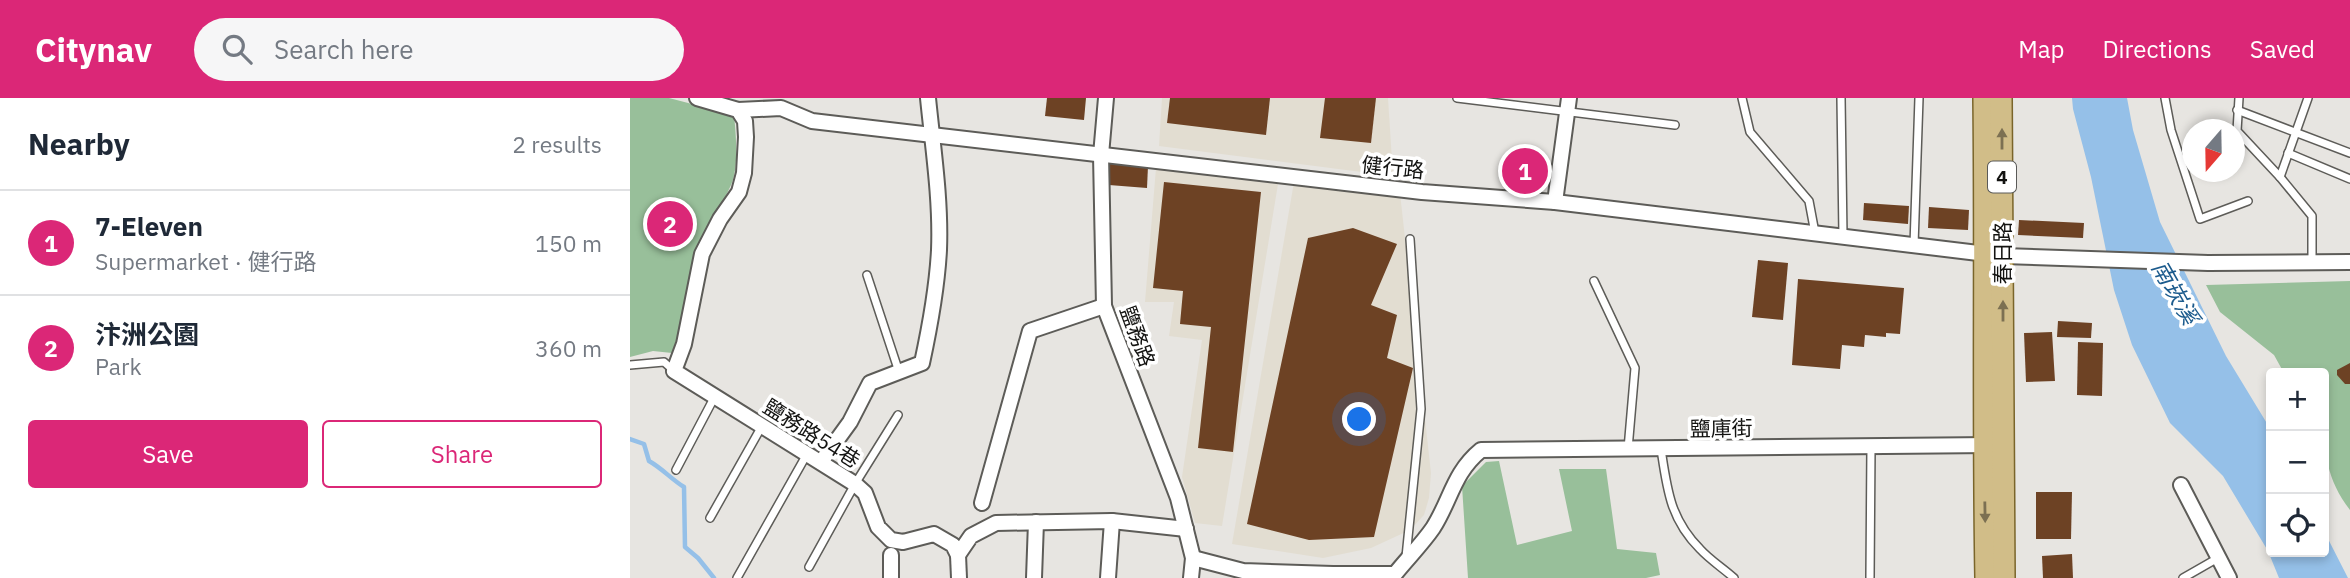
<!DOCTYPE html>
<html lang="en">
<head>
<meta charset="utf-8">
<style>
	:root { --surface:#fff; --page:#f6f6f7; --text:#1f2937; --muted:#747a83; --line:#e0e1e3; --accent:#db2777 }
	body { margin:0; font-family:"IBM Plex Sans","Noto Sans TC",sans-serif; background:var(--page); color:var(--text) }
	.controls { position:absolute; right:21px; bottom:21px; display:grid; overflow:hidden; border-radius:7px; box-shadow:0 4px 10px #0003 }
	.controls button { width:63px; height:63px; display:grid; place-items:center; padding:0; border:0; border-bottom:2px solid var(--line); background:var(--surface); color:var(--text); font:35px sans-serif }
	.compass { position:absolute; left:1552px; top:21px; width:63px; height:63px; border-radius:50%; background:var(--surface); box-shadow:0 4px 10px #0003; rotate:200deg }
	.you { position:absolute; left:730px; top:322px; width:24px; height:24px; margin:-18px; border:5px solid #fff; border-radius:50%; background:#1a73e8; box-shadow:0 0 0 10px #1a73e833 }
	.badge { display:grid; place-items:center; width:46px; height:46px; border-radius:50%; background:var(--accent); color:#fff; font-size:23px; font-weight:700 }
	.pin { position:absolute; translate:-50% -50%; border:4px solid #fff; box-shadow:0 2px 7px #0006 }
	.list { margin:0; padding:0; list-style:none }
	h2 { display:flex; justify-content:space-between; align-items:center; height:91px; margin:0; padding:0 28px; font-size:30px }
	h2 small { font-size:23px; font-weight:400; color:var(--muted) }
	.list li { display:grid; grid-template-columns:46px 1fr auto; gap:21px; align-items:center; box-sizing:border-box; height:105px; padding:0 28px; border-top:2px solid var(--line) }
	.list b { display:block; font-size:26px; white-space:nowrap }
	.list p { margin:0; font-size:23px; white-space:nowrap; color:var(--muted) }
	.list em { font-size:23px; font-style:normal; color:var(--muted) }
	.actions { display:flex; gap:14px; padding:21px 28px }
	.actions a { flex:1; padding:16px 0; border:2px solid var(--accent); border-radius:7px; text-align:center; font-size:24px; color:var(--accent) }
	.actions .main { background:var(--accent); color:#fff }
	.icon { flex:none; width:38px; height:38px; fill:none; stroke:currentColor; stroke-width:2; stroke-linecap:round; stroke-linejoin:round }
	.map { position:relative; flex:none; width:1720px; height:480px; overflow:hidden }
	header { display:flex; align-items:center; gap:42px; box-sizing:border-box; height:98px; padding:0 35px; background:var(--accent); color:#fff }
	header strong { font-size:33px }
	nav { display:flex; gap:38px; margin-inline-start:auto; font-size:24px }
	.search { width:490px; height:63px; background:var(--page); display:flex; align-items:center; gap:18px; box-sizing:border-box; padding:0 24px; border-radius:38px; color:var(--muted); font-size:26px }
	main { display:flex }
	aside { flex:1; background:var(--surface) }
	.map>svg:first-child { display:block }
	.built { fill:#e2ddd1 }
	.green { fill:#98bf9a }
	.water { fill:#95c0e8 }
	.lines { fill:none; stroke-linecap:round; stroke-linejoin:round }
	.stream { stroke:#95c0e8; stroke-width:4.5 }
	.building { fill:#6d4224 }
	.lane-casing { stroke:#5d5c58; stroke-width:10 }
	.street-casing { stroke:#5d5c58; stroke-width:18 }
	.primary-casing { stroke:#7a652a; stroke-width:24 }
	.lane { stroke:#fff; stroke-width:7 }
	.street { stroke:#fff; stroke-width:14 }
	.primary { stroke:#d1bd88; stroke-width:21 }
	.oneway { fill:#7c7052 }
	.labels { text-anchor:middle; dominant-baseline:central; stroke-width:7; stroke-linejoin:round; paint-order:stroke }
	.shield { fill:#fff; stroke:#5a5a58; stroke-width:2 }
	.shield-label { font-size:19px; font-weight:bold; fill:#131311 }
	.street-label { font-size:21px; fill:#131311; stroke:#fff }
	.water-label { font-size:23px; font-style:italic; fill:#1c5b8d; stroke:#fff }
</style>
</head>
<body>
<header>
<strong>Citynav</strong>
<div class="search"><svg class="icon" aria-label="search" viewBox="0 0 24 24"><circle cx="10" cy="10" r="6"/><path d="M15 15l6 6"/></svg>Search here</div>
<nav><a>Map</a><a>Directions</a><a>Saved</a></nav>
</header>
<main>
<aside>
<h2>Nearby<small>2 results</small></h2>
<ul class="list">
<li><span class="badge">1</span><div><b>7-Eleven</b><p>Supermarket · 健行路</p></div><em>150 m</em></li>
<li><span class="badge">2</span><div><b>汴洲公園</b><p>Park</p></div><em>360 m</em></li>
</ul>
<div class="actions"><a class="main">Save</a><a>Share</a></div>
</aside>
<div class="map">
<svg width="1720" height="480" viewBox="0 0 1720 480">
	<rect width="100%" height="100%" fill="#e7e5e1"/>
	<g class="built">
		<polygon points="532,0 758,0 763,78 529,48"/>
		<polygon points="526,70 648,86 592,428 565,425 552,379 572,242 539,238 544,204 515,204"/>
		<polygon points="664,84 770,95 801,375 799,400 794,417 780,432 741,450 693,460 602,446"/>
	</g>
	<g class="green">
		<path d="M0,0h39l65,17c2,19 5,53 -3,70 -10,23 -27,43 -35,68 -10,33 -12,68 -24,100l-19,-2 -23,6z"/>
		<path d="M1720,183v229c-33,-42 -26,-86 -26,-137h-40l-10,-18 -54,-43 -14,-27z"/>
		<polygon points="869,363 887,447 942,433 929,371 976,371 987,451 1026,455 1030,477 1016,480 838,480 832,388 856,364"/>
	</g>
	<polygon class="water" points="1442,0 1497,0 1503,32 1530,124 1596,258 1641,332 1641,454 1694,454 1694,433 1718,480 1649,480 1638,453 1593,378 1540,325 1502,247 1484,192 1461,79 1443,11"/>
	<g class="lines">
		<path class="stream" d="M0,341l14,5 5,17c14,8 22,18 35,26l1,60 13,11 16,20"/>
	</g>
	<g class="building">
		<polygon points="417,0 456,0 454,22 415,18"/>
		<polygon points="540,0 640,0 636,37 537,25"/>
		<polygon points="695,0 746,0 741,45 690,40"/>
		<polygon points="480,65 518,68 517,90 479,87"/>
		<polygon points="534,84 631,94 603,354 568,350 581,229 550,226 553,193 523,190"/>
		<polygon points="1234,105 1279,108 1278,126 1233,122"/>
		<polygon points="1299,109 1339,112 1338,132 1298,130"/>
		<polygon points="1389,122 1454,125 1453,140 1388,137"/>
		<polygon points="723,130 767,146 741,207 767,217 757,260 783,270 744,439 679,442 617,426 678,140"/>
		<polygon points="1128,162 1158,165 1153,222 1122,219"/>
		<polygon points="1168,181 1274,190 1270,236 1256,235 1256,239 1235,237 1234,249 1212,247 1210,271 1162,267"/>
		<polygon points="1428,223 1462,225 1461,240 1427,239"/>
		<polygon points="1422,234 1425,283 1396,284 1394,235"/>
		<polygon points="1448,244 1473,245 1472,298 1447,297"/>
		<polygon points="1720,265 1720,286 1715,286 1707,277 1707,272"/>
		<polygon points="1406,394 1442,394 1441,441 1406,441"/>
		<polygon points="1442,456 1443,480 1413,480 1412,458"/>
	</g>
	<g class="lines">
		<defs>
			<g id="lane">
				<polyline points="827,0 1045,27"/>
				<polyline points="1112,0 1120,34 1179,103 1185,135"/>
				<polyline points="1211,0 1213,138"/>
				<polyline points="1535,0 1541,32 1570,121 1618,103"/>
				<polyline points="1609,0 1607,33 1650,79 1682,118 1682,164"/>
				<polyline points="1607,12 1720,55"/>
				<polyline points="1658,55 1720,81"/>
				<polyline points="1650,79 1678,0"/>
				<polyline points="1284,147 1289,0"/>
				<polyline points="237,177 269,274"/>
				<polyline points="964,183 1005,270 998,351"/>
				<polyline points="0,267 34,264 43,272"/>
				<path d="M1031,351c6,40 9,70 39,100 10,11 23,19 34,29"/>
				<polyline points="46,372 84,300"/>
				<polyline points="80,420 132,328"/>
				<polyline points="776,459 791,311 780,141"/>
				<polyline points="179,469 225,386 268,317"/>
				<polyline points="1240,479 1241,349"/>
				<polyline points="107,480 177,356"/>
				<polyline points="1553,480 1588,460"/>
			</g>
			<g id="street">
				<polyline points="67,0 108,12 115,23 116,39 114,75 109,94 90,121 72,156 54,246 44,273 225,386 235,395 248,429 261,442 273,444 304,436 323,447 328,457 341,438 366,425 482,423 556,431"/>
				<polyline points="476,0 471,57 474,208 548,400 563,460 561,480"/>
				<polyline points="108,12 151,10 182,23 792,94 925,104 1373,158 1578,165 1720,164"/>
				<polyline points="925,104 939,0"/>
				<path d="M191,364l29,-40 20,-39 52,-20c8,-37 15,-74 17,-113 2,-50 -6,-102 -11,-152"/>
				<polyline points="1551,387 1599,480"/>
				<polyline points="352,405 400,233 474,208"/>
				<polyline points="261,457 261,480"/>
				<polyline points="328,457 329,480"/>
				<path d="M563,460l50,13 90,3h62c12,-15 27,-30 38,-46 18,-28 20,-55 48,-78l511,-5"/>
				<polyline points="404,480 406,424"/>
				<polyline points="478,480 482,423"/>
			</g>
			<g id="primary">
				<path d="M1354,0c2,160 -1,320 2,480"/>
				<polyline points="1371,0 1374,480"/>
			</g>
		</defs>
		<use href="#lane" class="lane-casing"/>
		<use href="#street" class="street-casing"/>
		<use href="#primary" class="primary-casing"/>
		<use href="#lane" class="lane"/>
		<use href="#street" class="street"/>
		<use href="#primary" class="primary"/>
	</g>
	<defs><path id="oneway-solid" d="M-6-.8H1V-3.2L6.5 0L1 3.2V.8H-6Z" transform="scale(1.75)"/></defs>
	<g class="oneway">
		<use href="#oneway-solid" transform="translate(1372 41) rotate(-90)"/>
		<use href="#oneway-solid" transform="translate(1373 213) rotate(-90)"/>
		<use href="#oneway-solid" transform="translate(1355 414) rotate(89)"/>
	</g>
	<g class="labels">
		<rect class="shield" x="1358" y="63.5" width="28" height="31" rx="5"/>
		<g class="shield-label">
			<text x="1372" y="79">4</text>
		</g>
		<g class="street-label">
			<text transform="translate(763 69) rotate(6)">健行路</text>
			<text transform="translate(1372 155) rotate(-90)">春日路</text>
			<text transform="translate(508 238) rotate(70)">鹽務路</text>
			<text transform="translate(1091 330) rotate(-1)">鹽庫街</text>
			<text transform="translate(182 335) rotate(32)">鹽務路54巷</text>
		</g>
		<g class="water-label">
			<text transform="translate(1546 194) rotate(60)">南崁溪</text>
		</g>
	</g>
</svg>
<div class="controls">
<button>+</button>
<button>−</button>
<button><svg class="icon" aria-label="locate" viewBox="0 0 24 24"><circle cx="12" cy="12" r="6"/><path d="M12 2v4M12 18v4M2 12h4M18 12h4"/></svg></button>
</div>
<svg class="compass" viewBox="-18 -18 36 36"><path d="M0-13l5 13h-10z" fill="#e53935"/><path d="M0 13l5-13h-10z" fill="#747a83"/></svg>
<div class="you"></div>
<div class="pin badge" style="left:895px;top:73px">1</div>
<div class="pin badge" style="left:40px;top:126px">2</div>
</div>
</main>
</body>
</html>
